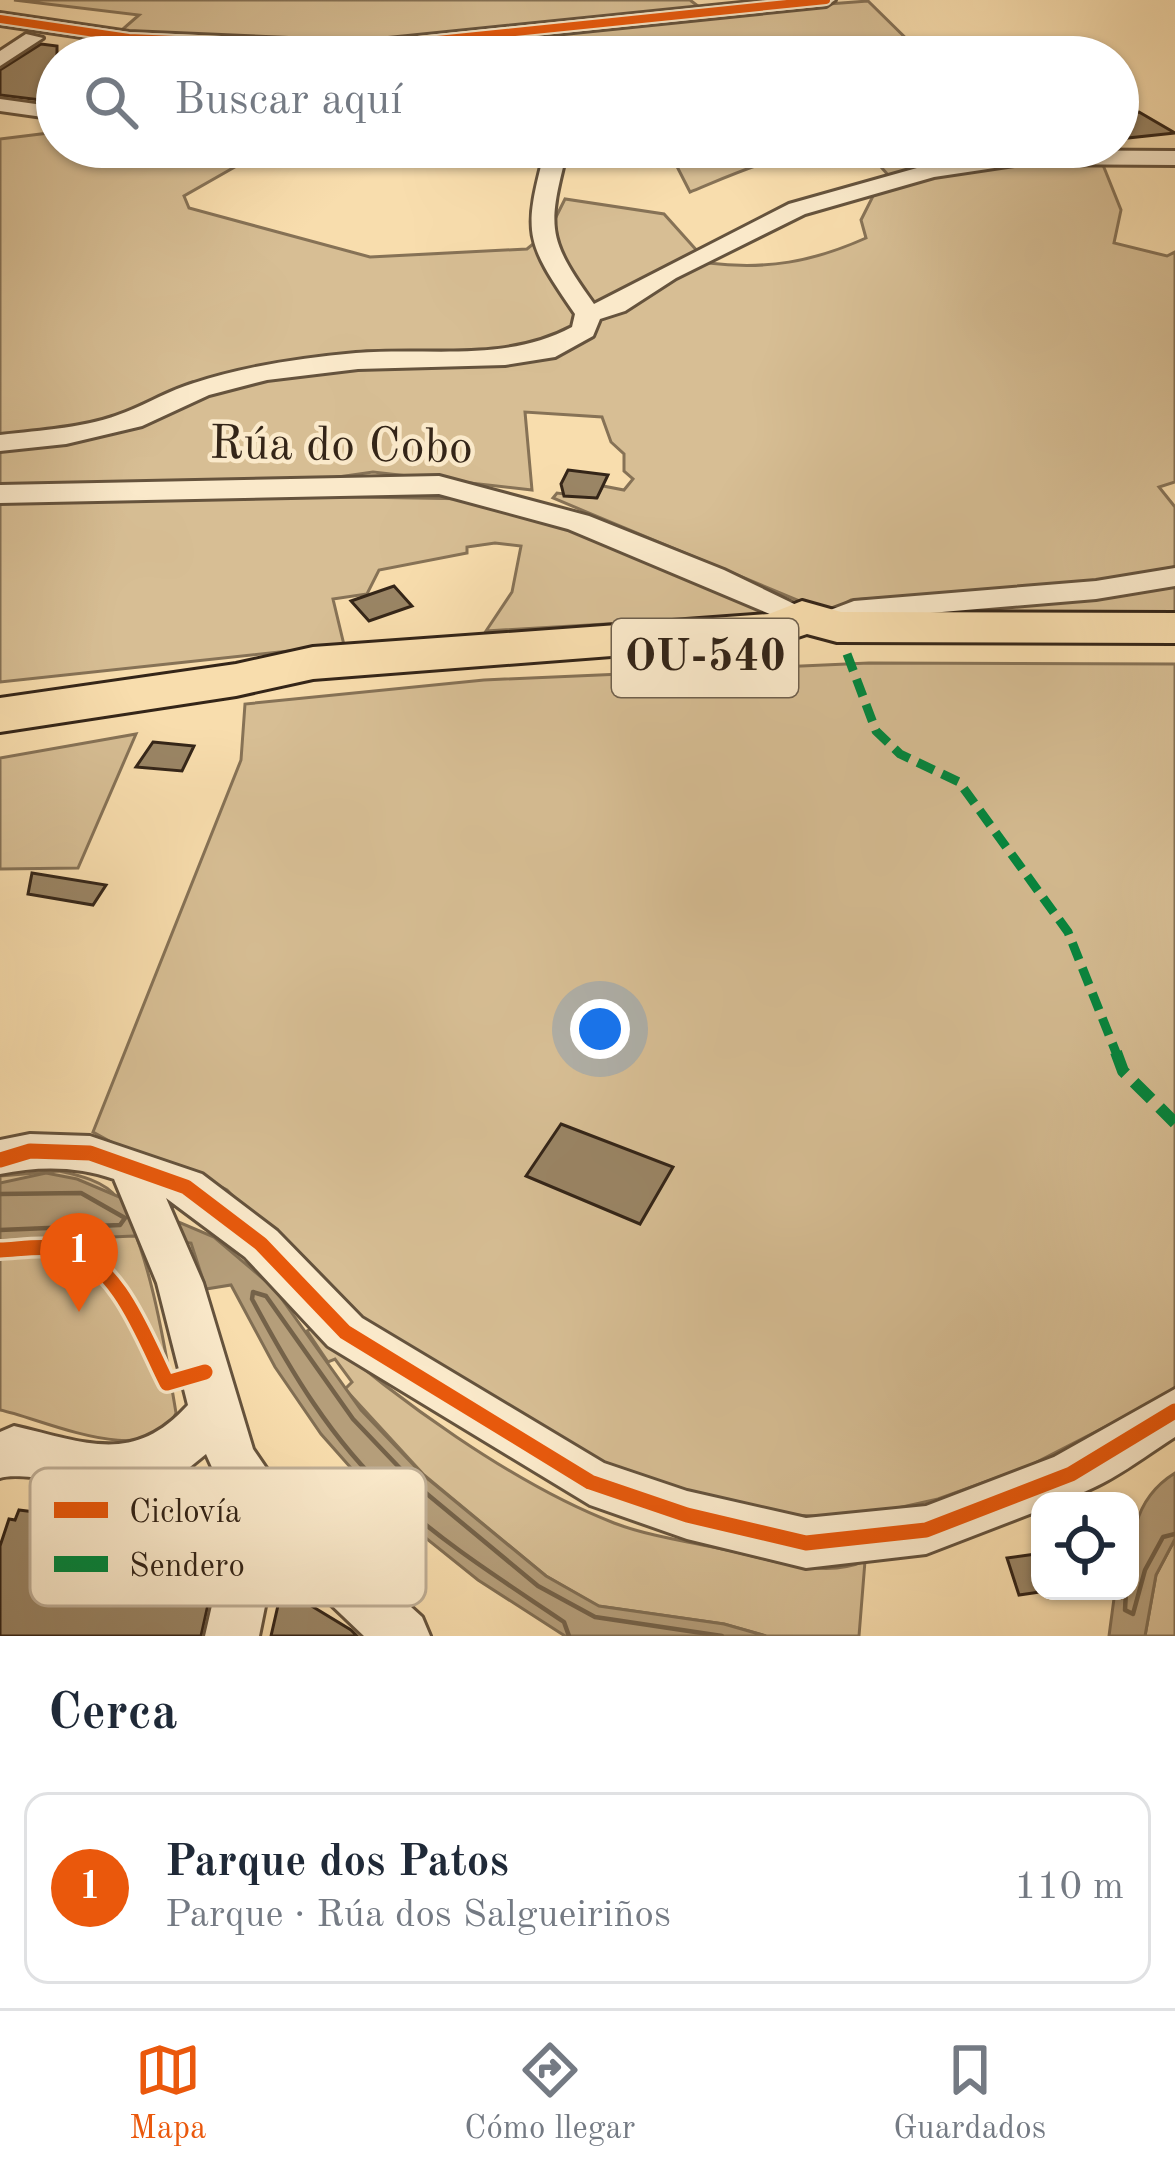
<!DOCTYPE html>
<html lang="es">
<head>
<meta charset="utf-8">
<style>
	:root { --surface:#fff; --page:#f2f2f3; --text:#1f2937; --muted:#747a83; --line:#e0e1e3; --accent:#ea580c }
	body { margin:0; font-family:"Old Standard TT",serif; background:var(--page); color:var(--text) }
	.controls { position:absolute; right:36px; bottom:36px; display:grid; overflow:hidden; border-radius:24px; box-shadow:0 3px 9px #0004 }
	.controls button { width:108px; height:108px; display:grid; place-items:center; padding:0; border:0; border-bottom:3px solid var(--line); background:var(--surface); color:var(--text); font:60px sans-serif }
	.you { position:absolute; left:600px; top:1029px; width:42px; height:42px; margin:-30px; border:9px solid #fff; border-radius:50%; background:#1a73e8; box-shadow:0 0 0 18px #1a73e833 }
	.badge { display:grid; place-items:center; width:78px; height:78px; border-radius:50%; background:var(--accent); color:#fff; font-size:39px; font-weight:700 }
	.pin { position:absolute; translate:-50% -99px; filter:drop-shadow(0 3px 6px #0008) }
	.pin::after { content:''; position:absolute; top:63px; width:42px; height:36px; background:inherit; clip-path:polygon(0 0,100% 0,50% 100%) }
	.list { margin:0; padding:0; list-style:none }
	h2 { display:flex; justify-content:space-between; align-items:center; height:156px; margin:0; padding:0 48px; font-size:51px }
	h2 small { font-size:39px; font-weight:400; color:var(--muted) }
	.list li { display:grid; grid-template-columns:78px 1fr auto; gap:36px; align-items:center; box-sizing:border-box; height:192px; margin:0 24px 24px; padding:0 24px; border:3px solid var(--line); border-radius:24px }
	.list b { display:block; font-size:45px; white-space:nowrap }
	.list p { margin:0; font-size:39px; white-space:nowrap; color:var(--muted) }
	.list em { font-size:39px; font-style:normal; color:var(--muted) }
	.icon { flex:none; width:66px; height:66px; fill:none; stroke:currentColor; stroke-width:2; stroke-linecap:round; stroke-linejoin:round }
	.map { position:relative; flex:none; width:1175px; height:1636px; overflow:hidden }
	.search { position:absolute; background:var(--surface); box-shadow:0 3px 9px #0004; left:36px; right:36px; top:36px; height:132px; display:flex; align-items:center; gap:30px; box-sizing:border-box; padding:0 42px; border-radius:66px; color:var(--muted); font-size:45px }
	.sheet { height:372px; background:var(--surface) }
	nav { display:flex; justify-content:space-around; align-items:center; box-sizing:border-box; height:168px; border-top:3px solid var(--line); background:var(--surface); font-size:33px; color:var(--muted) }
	nav a { display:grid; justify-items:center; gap:6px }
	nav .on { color:var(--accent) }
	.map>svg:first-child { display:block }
	.green { fill:#d7be94; stroke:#867256; stroke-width:3 }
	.water { fill:#b59e7a; stroke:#816e53; stroke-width:3 }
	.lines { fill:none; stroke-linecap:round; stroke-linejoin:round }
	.shore { stroke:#746249; stroke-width:4.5 }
	.building { fill:#9a8565; stroke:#342518; stroke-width:3 }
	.street-casing { stroke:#65533d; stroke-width:6 }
	.primary-casing { stroke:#342518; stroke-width:6 }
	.street { fill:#fae9ca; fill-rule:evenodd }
	.primary { fill:#f8ddad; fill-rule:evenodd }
	.quiet-far1 { stroke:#00873e; stroke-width:9; stroke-dasharray:18 9; stroke-linecap:butt }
	.quiet { stroke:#00873e; stroke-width:12; stroke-dasharray:24 12; stroke-linecap:butt }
	.cycleway-far1-casing { stroke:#fae9ca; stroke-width:12 }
	.cycleway-casing { stroke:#fae9ca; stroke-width:22 }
	.cycleway-far1 { stroke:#e8590c; stroke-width:8 }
	.cycleway { stroke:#e8590c; stroke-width:15 }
	.labels { text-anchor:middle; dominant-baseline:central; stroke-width:9; stroke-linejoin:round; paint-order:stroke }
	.shield { fill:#fae9ca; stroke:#6f604d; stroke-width:3 }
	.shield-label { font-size:45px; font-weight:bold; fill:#342518 }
	.street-label { font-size:48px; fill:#342518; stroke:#fae9ca }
	.key { fill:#fae9ca; stroke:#bfae95; stroke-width:3 }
	.key-label { font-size:33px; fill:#342518 }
</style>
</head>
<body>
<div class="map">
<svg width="1175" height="1636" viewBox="0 0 1175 1636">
	<rect width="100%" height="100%" fill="#f8ddad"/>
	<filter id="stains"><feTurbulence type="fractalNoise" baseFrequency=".00167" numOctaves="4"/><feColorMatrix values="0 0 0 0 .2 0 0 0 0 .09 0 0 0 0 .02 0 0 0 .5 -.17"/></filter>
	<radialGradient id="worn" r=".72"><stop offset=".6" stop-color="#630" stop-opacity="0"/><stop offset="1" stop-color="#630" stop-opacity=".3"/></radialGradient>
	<g class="green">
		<polygon points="14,0 690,0 707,13 868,1 925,57 460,57 445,44 116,35 139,15"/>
		<path d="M57,132v15h163l26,8 1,5 -63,36 5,12 181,49 157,-8 22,-18 16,-32 99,15 44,49c59,7 104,-1 158,-25l-5,-18 13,-26 16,-17c-6,-6 -12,-15 -20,-20 -42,-28 -138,18 -180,35l-23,-45h317l22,18 95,-5 20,50 -7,33 53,13 8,-4v230l-16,5 16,20v60l-106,19 -218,14 -23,13 -275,-115 4,-5 39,5 7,-12 21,4 9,-11 -9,-8v-17l-13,-12 -9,-25 -77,-5 7,78 -159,-18 -63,9 -310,5v-347z"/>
		<polygon points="0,491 473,499 566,524 776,614 486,631 512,592 521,546 495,543 467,547 467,553 379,570 367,594 333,599 344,645 0,682"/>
		<polygon points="1175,584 1175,616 854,619 1126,595"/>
		<polygon points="869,663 1175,664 1175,1391 1029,1466 938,1499 853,1518 731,1512 599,1469 327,1296 227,1190 181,1166 142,1159 93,1132 241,760 245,704 484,680"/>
		<polygon points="136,734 78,868 0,869 0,758"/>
		<path d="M59,1171c19,4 46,10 58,27 32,43 50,161 59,215 -25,59 -132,6 -176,-3v-234z"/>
		<path d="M314,1327c81,71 199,157 300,196 40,15 85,20 126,30 39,9 87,25 125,8l-6,75h-93l-42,-12 -126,-18 -52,-30 -122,-101 -79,-86 7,-7 -17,-23 -7,3 -21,-31z"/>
		<polygon points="1175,1539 1175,1636 1145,1636 1156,1575"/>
	</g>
	<g class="water">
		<polygon points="46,1173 77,1179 214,1237 274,1288 361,1410 423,1475 546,1576 599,1606 724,1624 766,1636 565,1636 478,1580 381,1502 321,1434 275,1367 231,1285 206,1289 191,1243 134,1236 0,1242 0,1183"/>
		<path d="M1175,1473v66l-19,36 -11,61h-36l6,-45h15c0,-47 1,-91 45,-118z"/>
	</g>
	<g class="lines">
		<g class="shore">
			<polyline points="0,1194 81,1193 125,1218 120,1225 0,1230"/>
			<polyline points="1126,1591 1125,1610 1133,1614 1145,1570 1163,1537 1175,1534"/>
			<path d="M569,1636l-5,-14c-59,-40 -120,-78 -173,-127 -59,-54 -101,-125 -139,-196l1,-7 13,4 87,123 62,65 123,102 57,31 127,19"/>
		</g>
	</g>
	<g class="building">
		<polygon points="41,44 57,46 57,102 0,95 0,70"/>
		<polygon points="1139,112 1175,133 1118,139 1118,116"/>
		<polygon points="568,470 608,475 597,498 564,496 561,484"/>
		<polygon points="394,586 412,606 369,621 351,601"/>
		<polygon points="153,742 194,746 182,771 136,767"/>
		<polygon points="32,873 106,885 93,905 28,894"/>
		<polygon points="561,1124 673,1167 640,1224 526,1176"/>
		<polygon points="19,1510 201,1533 221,1546 201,1636 0,1636 0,1546 9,1519 15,1520"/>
		<polygon points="1036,1554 1040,1592 1019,1595 1007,1558"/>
		<polygon points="282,1588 351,1630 357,1636 271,1636"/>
	</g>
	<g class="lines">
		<defs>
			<g id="street">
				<polygon points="771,0 835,0 826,6 359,54 129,44 0,25 0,13 129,32 359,42"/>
				<polygon points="26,34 43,38 0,66 0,51"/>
				<polygon points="0,99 57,107 57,119 0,111"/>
				<path d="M546,147h22c-20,80 -23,89 26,157l195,-100 135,-38 98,-16 153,1v14l-153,-1 -88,13 -129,37 -129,64 -51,33 -25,8 -7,17 -38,21 -50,8 -147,4 -91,11 -58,15 -67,31 -76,18 -66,7v-16c42,-5 87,-7 126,-23 23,-9 44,-22 68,-29 52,-17 107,-25 162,-30 75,-6 148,10 216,-26l3,-13c-51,-74 -52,-80 -29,-167z"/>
				<polygon points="439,476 589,516 724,570 817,615 854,601 1096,581 1175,568 1175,586 1096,599 860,619 829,631 814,622 791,623 568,529 439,494 0,503 0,485"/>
				<path d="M30,1134l60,2 112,38 75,57 85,87 242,145 83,28 119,27 120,-12 128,-49 121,-68v48c-41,26 -85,64 -135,64v9l-114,44 -120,14 -119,-29 -97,-34 -262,-159 -83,-89 -79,-59 37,85 50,166 26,38 143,130 8,19h-66l-88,-84 -17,84h-54l21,-92c-19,-12 -38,-26 -58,-36 -26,-13 -144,-39 -168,-30v-46l14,-6c71,16 119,40 174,-21l-31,-122 -43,-104c-37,-13 -75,-13 -114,-5v-34zM206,1454l14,31 -30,-18z"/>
			</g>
			<polygon id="primary" points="802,601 841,612 1175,613 1175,643 837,642 807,634 780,643 313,679 236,696 0,732 0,698 236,664 313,647 769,614"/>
		</defs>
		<use href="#street" class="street-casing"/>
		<use href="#primary" class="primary-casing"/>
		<use href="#street" class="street"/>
		<use href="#primary" class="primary"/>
		<polyline class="quiet-far1" points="847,654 876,731 900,754 959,782 1068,932 1117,1055"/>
		<polyline class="quiet" points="1116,1052 1123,1071 1175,1123"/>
		<defs>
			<polyline id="cycleway-far1" points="0,19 129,38 359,48 826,0"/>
			<g id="cycleway">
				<polyline points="0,1160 30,1151 90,1153 186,1187 261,1244 345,1332 590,1482 687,1515 806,1543 926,1530 1071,1474 1175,1411"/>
				<path d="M0,1250c22,-1 45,-5 66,0 53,13 79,90 101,133l38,-11"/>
			</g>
		</defs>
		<use href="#cycleway-far1" class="cycleway-far1-casing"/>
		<use href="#cycleway" class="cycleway-casing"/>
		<use href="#cycleway-far1" class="cycleway-far1"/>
		<use href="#cycleway" class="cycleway"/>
	</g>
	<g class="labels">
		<rect class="shield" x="612" y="619" width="186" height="78" rx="9"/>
		<g class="shield-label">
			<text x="705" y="658">OU-540</text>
		</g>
		<g class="street-label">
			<text transform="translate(341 447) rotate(1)">Rúa do Cobo</text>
		</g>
	</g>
	<rect x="30" y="1468" width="396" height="138" rx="18" class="key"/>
	<rect x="54" y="1502" width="54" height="16" fill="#e8590c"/>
	<rect x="54" y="1556" width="54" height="16" fill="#00873e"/>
	<g class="key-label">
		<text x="129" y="1522">Ciclovía</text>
		<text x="129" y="1576">Sendero</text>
	</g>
	<rect width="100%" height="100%" filter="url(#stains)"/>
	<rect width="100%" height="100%" fill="url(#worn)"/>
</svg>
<div class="controls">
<button><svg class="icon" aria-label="locate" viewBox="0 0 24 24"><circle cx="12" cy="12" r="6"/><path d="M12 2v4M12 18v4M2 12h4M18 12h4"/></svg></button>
</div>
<div class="you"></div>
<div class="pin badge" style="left:79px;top:1312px">1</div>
<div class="search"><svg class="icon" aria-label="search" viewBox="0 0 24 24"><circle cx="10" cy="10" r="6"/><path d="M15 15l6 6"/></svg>Buscar aquí</div>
</div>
<section class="sheet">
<h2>Cerca<small></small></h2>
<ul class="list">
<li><span class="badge">1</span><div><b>Parque dos Patos</b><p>Parque · Rúa dos Salgueiriños</p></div><em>110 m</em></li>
</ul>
</section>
<nav>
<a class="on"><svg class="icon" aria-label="map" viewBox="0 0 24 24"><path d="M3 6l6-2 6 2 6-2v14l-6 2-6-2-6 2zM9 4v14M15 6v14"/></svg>Mapa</a>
<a><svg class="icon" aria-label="directions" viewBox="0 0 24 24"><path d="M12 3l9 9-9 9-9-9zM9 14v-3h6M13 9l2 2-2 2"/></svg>Cómo llegar</a>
<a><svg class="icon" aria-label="saved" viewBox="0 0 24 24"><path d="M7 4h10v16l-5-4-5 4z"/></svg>Guardados</a>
</nav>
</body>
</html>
